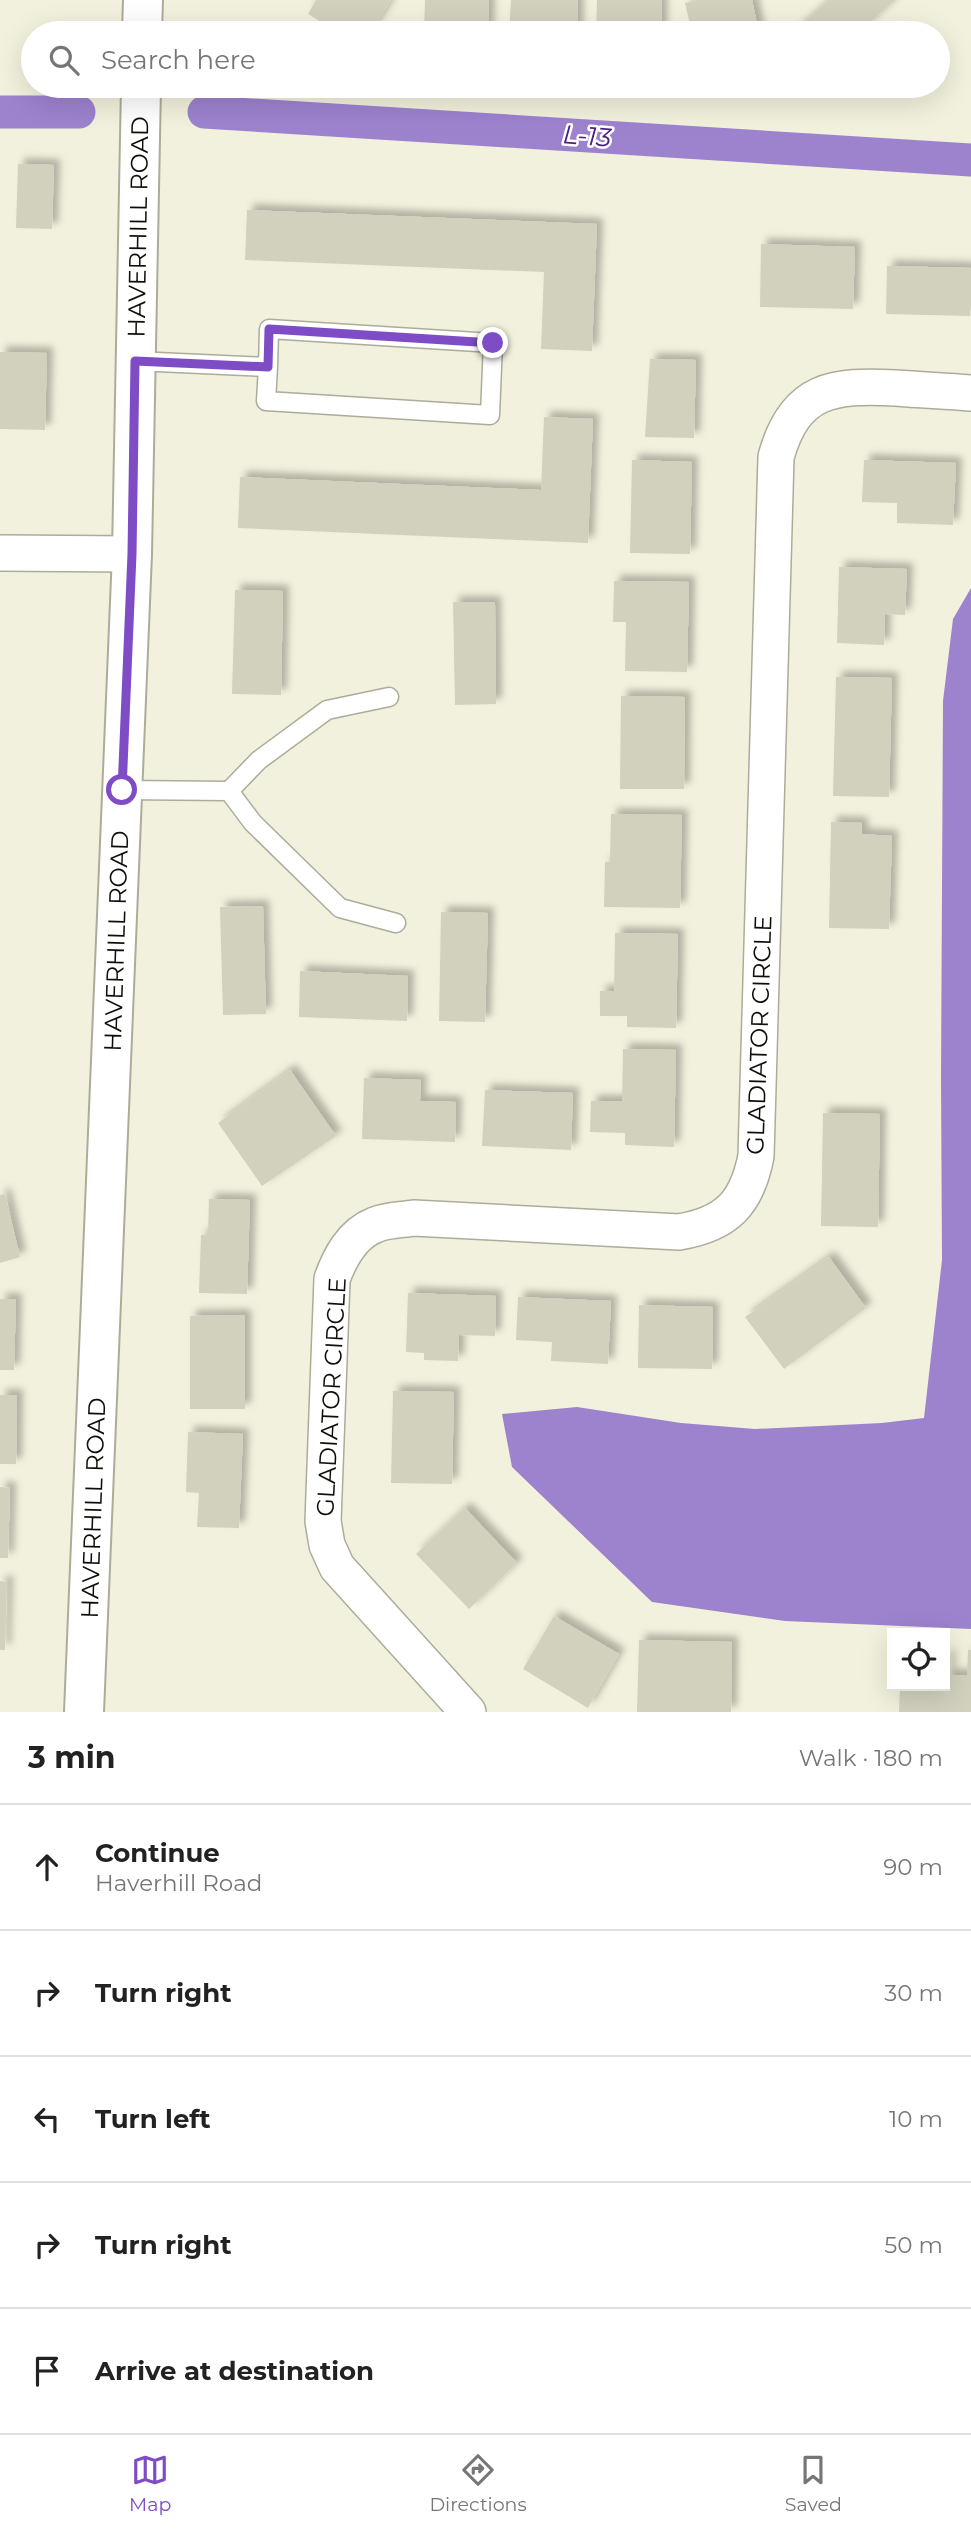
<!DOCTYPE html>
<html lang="en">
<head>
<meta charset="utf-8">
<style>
	:root { --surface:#fff; --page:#f6f6f6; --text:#222; --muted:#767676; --line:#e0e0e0; --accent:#7e4cc4 }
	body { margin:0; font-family:Montserrat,sans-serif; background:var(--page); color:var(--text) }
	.controls { position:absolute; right:21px; bottom:21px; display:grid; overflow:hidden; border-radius:0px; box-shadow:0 7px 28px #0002 }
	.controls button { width:63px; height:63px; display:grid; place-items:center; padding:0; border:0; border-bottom:2px solid var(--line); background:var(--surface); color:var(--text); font:35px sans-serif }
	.stop { position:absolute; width:21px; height:21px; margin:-16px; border:5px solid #7e4cc4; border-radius:50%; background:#fff }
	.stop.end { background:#7e4cc4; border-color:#fff; box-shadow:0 2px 7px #0008 }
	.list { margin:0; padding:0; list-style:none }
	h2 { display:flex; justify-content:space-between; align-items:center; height:91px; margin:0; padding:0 28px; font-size:30px }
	h2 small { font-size:23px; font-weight:400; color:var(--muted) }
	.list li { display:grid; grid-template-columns:46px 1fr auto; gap:21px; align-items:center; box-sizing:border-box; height:126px; padding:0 28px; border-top:2px solid var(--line) }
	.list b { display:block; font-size:26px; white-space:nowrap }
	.list p { margin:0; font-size:23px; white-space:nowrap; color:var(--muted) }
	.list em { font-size:23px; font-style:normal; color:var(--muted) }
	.icon { flex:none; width:38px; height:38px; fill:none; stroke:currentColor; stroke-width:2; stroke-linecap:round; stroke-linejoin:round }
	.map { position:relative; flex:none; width:971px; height:1712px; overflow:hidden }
	.search { position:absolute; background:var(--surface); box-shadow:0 7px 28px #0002; left:21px; right:21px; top:21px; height:77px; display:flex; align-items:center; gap:18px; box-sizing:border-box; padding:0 24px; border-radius:38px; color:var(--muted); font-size:26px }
	.sheet { height:721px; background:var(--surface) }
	nav { display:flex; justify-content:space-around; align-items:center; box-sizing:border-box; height:98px; border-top:2px solid var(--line); background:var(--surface); font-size:19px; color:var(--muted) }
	nav a { display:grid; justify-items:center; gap:4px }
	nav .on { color:var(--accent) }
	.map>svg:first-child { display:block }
	.water { fill:#9d82ce }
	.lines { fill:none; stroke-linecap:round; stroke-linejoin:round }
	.canal { stroke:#9d82ce; stroke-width:33 }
	.building { fill:#d2d1be; filter:url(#shadow) }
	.lane-casing { stroke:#adac9a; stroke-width:21 }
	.street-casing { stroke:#adac9a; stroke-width:38 }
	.secondary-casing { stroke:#adac9a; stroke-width:42 }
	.lane { stroke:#fff; stroke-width:18 }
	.street { stroke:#fff; stroke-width:35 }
	.secondary { stroke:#fff; stroke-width:38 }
	.route { stroke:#7e4cc4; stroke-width:9 }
	.labels { text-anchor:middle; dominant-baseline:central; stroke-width:5; stroke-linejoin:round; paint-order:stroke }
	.street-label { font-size:24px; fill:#0e0d07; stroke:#fff }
	.water-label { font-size:26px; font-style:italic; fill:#49217b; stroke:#fff }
</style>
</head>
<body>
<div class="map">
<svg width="971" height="1712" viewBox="0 0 971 1712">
	<defs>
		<filter id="shadow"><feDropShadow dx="6" dy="-6" stdDeviation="3.5" flood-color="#0004"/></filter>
	</defs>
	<rect width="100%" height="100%" fill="#f2f1dd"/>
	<polygon class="water" points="971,588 971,1629 785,1621 652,1602 512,1467 502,1414 577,1407 681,1423 755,1429 882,1423 924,1418 942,1260 941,1078 943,701 953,619"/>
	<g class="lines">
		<g class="canal">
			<polyline points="0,112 79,112"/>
			<polyline points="204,112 971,160"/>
		</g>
	</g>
	<g class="building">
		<polygon points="316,0 391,0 370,33 353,23 347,33 339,33 308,14"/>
		<polygon points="425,0 489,0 488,33 424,33"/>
		<polygon points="511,0 578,0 577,33 509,33"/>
		<polygon points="597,0 662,0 661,33 596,33"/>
		<polygon points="698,0 752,0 759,33 692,33 685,3"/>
		<polygon points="829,0 895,0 858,33 793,33"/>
		<polygon points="18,164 54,165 52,229 16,228"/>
		<polygon points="247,210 597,224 592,351 541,349 544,272 245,260"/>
		<polygon points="761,244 855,247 853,309 760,307"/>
		<polygon points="887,266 971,268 970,316 886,314"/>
		<polygon points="0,352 47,353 45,430 0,429"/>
		<polygon points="650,359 696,360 694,438 645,437"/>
		<polygon points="544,417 593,419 588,543 238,528 240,477 541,490"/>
		<polygon points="632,460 692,462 690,554 630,553"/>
		<polygon points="864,460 956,463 953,525 897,523 897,503 862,502"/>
		<polygon points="839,567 907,569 905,615 885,614 884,645 837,643"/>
		<polygon points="614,581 689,582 687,672 625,671 626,622 613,622"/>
		<polygon points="235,590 283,591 281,695 232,694"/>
		<polygon points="453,602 495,602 496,704 455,705"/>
		<polygon points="836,677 892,678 889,797 833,796"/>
		<polygon points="621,696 685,697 684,789 620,789"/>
		<polygon points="611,814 682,815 680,908 604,907 605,862 610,862"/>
		<polygon points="831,822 862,823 862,834 892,836 889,929 829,928"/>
		<polygon points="263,906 266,1014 223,1015 220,907"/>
		<polygon points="441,912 488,913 485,1022 439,1021"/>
		<polygon points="615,933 678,934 676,1028 627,1027 627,1016 600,1016 600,991 614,991"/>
		<polygon points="300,971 408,976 407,1021 299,1017"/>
		<polygon points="623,1049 676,1050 674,1147 625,1145 625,1133 590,1132 591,1101 622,1101"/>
		<polygon points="290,1070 336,1136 262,1186 218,1123"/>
		<polygon points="364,1078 421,1080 420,1101 456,1102 455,1142 362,1139"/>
		<polygon points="485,1090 573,1093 571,1150 482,1146"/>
		<polygon points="823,1113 880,1114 878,1227 821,1226"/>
		<polygon points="5,1194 20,1257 0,1263 0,1195"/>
		<polygon points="209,1199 250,1200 247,1294 199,1293 201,1235 208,1235"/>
		<polygon points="829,1257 866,1308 784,1369 745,1317"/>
		<polygon points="408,1293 496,1296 495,1336 459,1335 458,1361 424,1360 424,1353 406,1352"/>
		<polygon points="518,1297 611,1301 608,1364 551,1361 552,1342 516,1340"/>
		<polygon points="0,1299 16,1299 14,1370 0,1370"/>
		<polygon points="639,1305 713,1307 712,1369 638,1368"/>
		<polygon points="245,1315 245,1409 190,1409 190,1316"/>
		<polygon points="393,1391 454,1392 452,1484 391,1483"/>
		<polygon points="0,1395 17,1395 16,1464 0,1464"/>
		<polygon points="188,1432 243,1434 239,1528 197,1527 199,1493 186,1492"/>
		<polygon points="0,1487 10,1488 8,1558 0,1558"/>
		<polygon points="465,1508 517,1563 469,1609 416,1554"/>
		<polygon points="0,1581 7,1582 5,1650 0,1650"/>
		<polygon points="554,1616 619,1654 588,1708 523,1669"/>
		<polygon points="639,1640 732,1642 731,1712 637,1712"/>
		<polygon points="968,1650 971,1650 971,1712 899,1712 900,1686 945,1686 945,1656 949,1656 949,1675 967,1675"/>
	</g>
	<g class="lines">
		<defs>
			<g id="lane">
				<polyline points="135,361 268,367 266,401 490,415 493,343 269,329 268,367"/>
				<polyline points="122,790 229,791 253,823 340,908 396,923"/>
				<polyline points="229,791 259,760 327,710 389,697"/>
			</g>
			<g id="street">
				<polyline points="0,553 132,554"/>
				<path d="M468,1712l-131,-145 -10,-22 -4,-24 9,-242c8,-22 20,-45 43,-54 11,-5 27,-5 39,-7l265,14c48,-8 68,-29 77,-76l20,-699c19,-69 57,-72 120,-69 25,2 50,3 75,5"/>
			</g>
			<g id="secondary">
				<polyline points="142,33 143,0"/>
				<polyline points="84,1712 132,554 141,86"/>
			</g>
		</defs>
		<use href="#lane" class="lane-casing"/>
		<use href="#street" class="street-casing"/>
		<use href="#secondary" class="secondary-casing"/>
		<use href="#lane" class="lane"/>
		<use href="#street" class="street"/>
		<use href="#secondary" class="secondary"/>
	</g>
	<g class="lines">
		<polyline class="route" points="122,790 132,554 135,361 268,367 269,329 493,343"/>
	</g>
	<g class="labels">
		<g class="street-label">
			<text transform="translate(138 227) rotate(-89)">HAVERHILL ROAD</text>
			<text transform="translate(116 941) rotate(-88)">HAVERHILL ROAD</text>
			<text transform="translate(759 1035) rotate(-88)">GLADIATOR CIRCLE</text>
			<text transform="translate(331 1397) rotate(-87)">GLADIATOR CIRCLE</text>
			<text transform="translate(93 1508) rotate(-88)">HAVERHILL ROAD</text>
		</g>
		<g class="water-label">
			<text transform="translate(587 136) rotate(4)">L-13</text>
		</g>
	</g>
</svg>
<div class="controls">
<button><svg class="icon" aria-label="locate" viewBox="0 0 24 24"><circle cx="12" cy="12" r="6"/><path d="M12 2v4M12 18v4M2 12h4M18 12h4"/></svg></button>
</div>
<div class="stop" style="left:122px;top:790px"></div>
<div class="stop end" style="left:493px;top:343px"></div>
<div class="search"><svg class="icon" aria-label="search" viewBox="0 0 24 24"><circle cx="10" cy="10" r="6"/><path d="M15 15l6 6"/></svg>Search here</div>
</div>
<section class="sheet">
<h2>3 min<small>Walk · 180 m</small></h2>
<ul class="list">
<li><svg class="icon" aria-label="ahead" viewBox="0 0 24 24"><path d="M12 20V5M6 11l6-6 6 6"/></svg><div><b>Continue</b><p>Haverhill Road</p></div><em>90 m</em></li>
<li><svg class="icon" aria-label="right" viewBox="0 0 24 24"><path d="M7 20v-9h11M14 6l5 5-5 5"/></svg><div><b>Turn right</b></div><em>30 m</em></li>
<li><svg class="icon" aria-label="left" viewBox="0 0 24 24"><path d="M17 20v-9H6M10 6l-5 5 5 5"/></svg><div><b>Turn left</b></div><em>10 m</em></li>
<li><svg class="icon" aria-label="right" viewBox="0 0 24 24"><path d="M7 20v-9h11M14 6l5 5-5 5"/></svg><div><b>Turn right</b></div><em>50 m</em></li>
<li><svg class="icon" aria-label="arrive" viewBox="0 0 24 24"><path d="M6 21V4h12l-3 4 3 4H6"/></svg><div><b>Arrive at destination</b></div></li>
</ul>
</section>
<nav>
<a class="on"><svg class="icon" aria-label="map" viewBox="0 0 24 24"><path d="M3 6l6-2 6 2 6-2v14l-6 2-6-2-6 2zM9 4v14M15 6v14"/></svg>Map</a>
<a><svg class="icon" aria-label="directions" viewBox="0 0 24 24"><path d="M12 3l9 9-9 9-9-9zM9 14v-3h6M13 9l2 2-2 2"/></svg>Directions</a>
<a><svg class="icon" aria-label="saved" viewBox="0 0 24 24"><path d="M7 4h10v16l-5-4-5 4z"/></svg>Saved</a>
</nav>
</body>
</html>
